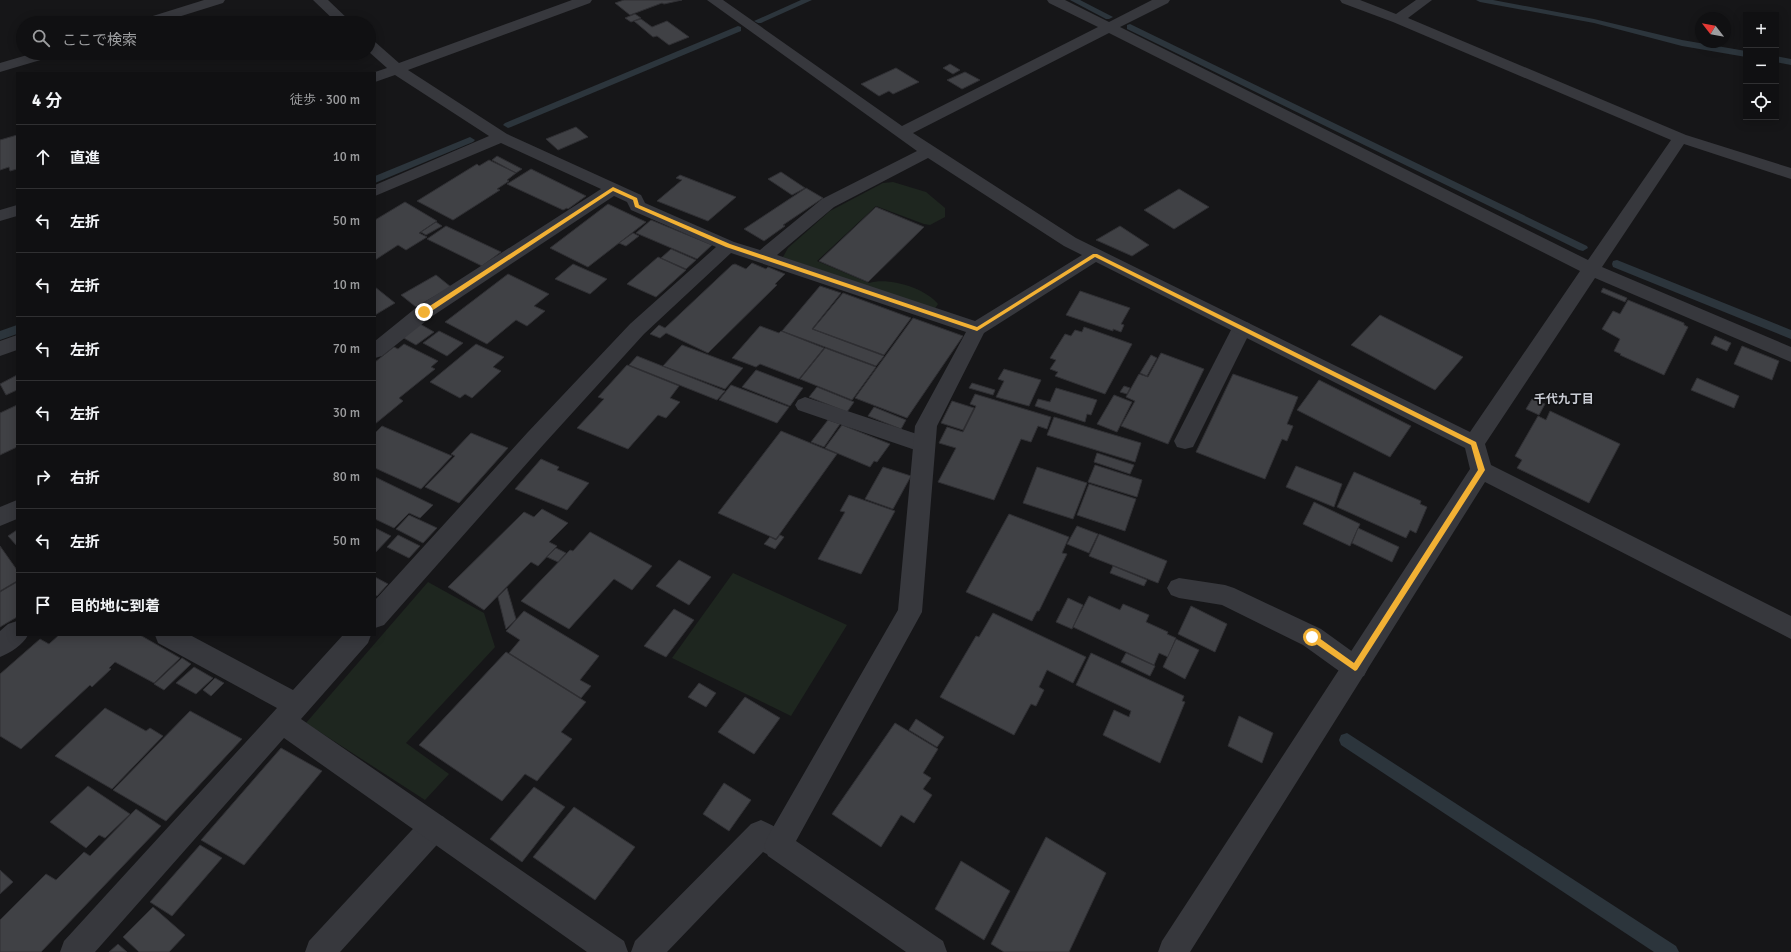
<!DOCTYPE html>
<html lang="ja">
<head>
<meta charset="utf-8">
<style>
	:root { --surface:#101012; --page:#1e1e20; --text:#f1f3f6; --muted:#9c9d9f; --line:#303032 }
	body { margin:0; font-family:Signika,"Noto Sans JP",sans-serif; background:var(--page); color:var(--text) }
	.controls { position:absolute; right:12px; top:12px; display:grid; overflow:hidden; border-radius:0px; box-shadow:0 2px 10px #0003 }
	.controls button { width:36px; height:36px; display:grid; place-items:center; padding:0; border:0; border-bottom:1px solid var(--line); background:var(--surface); color:var(--text); font:20px sans-serif }
	.compass { position:absolute; left:1695px; top:12px; width:36px; height:36px; border-radius:50%; background:var(--surface); box-shadow:0 2px 10px #0003; rotate:301deg }
	.stop { position:absolute; width:12px; height:12px; margin:-9px; border:3px solid #f2b134; border-radius:50%; background:#fff }
	.stop.end { background:#f2b134; border-color:#fff; box-shadow:0 1px 4px #0008 }
	.list { margin:0; padding:0; list-style:none }
	h2 { display:flex; justify-content:space-between; align-items:center; height:52px; margin:0; padding:0 16px; font-size:17px }
	h2 small { font-size:13px; font-weight:400; color:var(--muted) }
	.list li { display:grid; grid-template-columns:26px 1fr auto; gap:12px; align-items:center; box-sizing:border-box; height:64px; padding:0 16px; border-top:1px solid var(--line) }
	.list b { display:block; font-size:15px; white-space:nowrap }
	.list em { font-size:13px; font-style:normal; color:var(--muted) }
	.icon { flex:none; width:22px; height:22px; fill:none; stroke:currentColor; stroke-width:2; stroke-linecap:round; stroke-linejoin:round }
	.map { position:relative; flex:none; width:1791px; height:952px; overflow:hidden }
	.search { position:absolute; background:var(--surface); box-shadow:0 2px 10px #0003; left:16px; top:16px; width:360px; height:44px; display:flex; align-items:center; gap:10px; box-sizing:border-box; padding:0 14px; border-radius:22px; color:var(--muted); font-size:15px }
	.panel { position:absolute; background:var(--surface); box-shadow:0 2px 10px #0003; left:16px; top:72px; width:360px; height:564px; border-radius:0px }
	.map>svg:first-child { display:block }
	.green { fill:#1e261f }
	.lines { fill:none; stroke-linecap:round; stroke-linejoin:round }
	.stream { fill:#2c353c; fill-rule:evenodd }
	.building { fill:#404145; stroke:#303034 }
	.lane { fill:#37383d; fill-rule:evenodd }
	.street { fill:#37383d; fill-rule:evenodd }
	.route { fill:#f2b134 }
	.labels { text-anchor:middle; dominant-baseline:central; stroke-width:3.5; stroke-linejoin:round; paint-order:stroke }
	.neighbourhood-label { font-size:12px; font-weight:bold; fill:#c9ccd4; stroke:#111113 }
</style>
</head>
<body>
<div class="map">
<svg width="1791" height="952" viewBox="0 0 1791 952">
	<rect width="100%" height="100%" fill="#161618"/>
	<g class="green">
		<path d="M893,182l33,10 19,16v9l-15,8 -6,-1 -48,-18 -59,55 52,22c20,-6 56,5 69,21l-4,6 -151,-53 5,-9 42,-37 53,-28z"/>
		<polygon points="733,573 847,625 791,716 672,658"/>
		<polygon points="428,582 484,613 495,647 406,743 449,774 425,800 306,723"/>
	</g>
	<g class="lines">
		<g class="stream">
			<polygon points="801,0 812,0 761,23 758,23 754,21"/>
			<polygon points="1070,0 1080,0 1113,17 1109,19 1106,19"/>
			<polygon points="1476,0 1493,0 1594,19 1682,40 1746,51 1746,57 1682,46 1594,23 1480,2"/>
			<polygon points="1130,24 1587,246 1588,248 1583,251 1579,250 1127,29 1127,25"/>
			<polygon points="738,26 741,27 741,31 511,127 508,128 503,125 505,123"/>
			<polygon points="1776,56 1791,59 1791,65 1776,62"/>
			<polygon points="470,137 475,140 473,142 375,183 375,176"/>
			<polygon points="1617,260 1791,330 1791,339 1613,267 1612,264 1613,261"/>
			<polygon points="17,325 17,334 0,340 0,331"/>
			<polygon points="1347,733 1676,946 1679,952 1654,952 1341,745 1339,740 1341,735"/>
		</g>
	</g>
	<g class="building">
		<polygon points="624,0 682,0 664,4 662,3 630,15 615,3"/>
		<polygon points="635,14 641,18 631,22 625,18"/>
		<polygon points="641,19 652,27 667,21 689,37 669,45 657,36 653,37 634,21"/>
		<polygon points="950,64 960,70 953,74 943,68"/>
		<polygon points="896,68 919,82 893,94 889,91 879,96 861,84"/>
		<polygon points="965,72 980,80 962,89 947,80"/>
		<polygon points="576,127 588,137 558,150 546,139"/>
		<polygon points="17,135 17,169 10,171 9,167 0,170 0,140"/>
		<polygon points="497,156 522,169 516,173 492,160"/>
		<polygon points="489,160 516,173 507,180 509,181 497,189 500,190 453,220 417,201 477,164 479,166"/>
		<polygon points="531,169 586,196 568,209 567,208 563,210 507,184"/>
		<polygon points="781,172 805,188 792,195 768,179"/>
		<polygon points="680,175 736,197 708,221 657,201 682,180 676,178"/>
		<polygon points="806,188 823,198 783,225 785,226 764,241 744,229"/>
		<polygon points="1179,189 1209,207 1174,229 1144,210"/>
		<polygon points="405,202 437,221 419,233 427,237 406,250 398,245 375,260 375,220"/>
		<polygon points="608,204 646,222 588,267 550,248"/>
		<polygon points="876,207 924,227 868,282 819,261"/>
		<polygon points="651,220 712,245 697,259 636,233"/>
		<polygon points="436,222 442,226 426,235 421,232"/>
		<polygon points="446,226 501,252 482,266 427,239"/>
		<polygon points="1120,226 1149,245 1132,256 1096,240"/>
		<polygon points="633,233 639,236 626,246 619,243"/>
		<polygon points="671,249 696,260 686,269 661,258"/>
		<polygon points="658,257 686,270 656,297 627,284"/>
		<polygon points="752,263 766,269 768,267 785,274 775,284 777,285 708,353 666,333 660,338 650,334 659,325 665,328 732,265 735,264 746,269"/>
		<polygon points="573,264 607,279 590,294 555,279"/>
		<polygon points="508,274 549,294 534,306 545,311 527,326 516,320 487,344 445,322"/>
		<polygon points="436,275 451,287 416,307 401,295"/>
		<polygon points="820,286 841,293 812,329 884,356 876,366 782,331"/>
		<polygon points="375,287 395,303 375,315"/>
		<polygon points="1603,288 1627,298 1625,302 1601,292"/>
		<polygon points="1080,291 1130,308 1121,324 1124,325 1121,332 1113,329 1113,331 1066,315"/>
		<polygon points="843,293 911,318 884,355 813,329"/>
		<polygon points="1628,300 1684,323 1684,325 1688,327 1664,375 1620,355 1621,354 1614,351 1620,339 1602,329 1613,311 1620,314"/>
		<polygon points="1380,315 1463,357 1435,390 1351,345"/>
		<polygon points="913,318 963,336 907,418 855,398"/>
		<polygon points="420,324 434,332 416,345 402,337"/>
		<polygon points="760,326 779,333 781,331 824,348 799,379 760,364 756,367 732,358"/>
		<polygon points="1084,327 1132,344 1105,394 1055,376 1058,372 1050,369 1056,360 1050,358 1065,334 1071,336 1075,330 1082,332"/>
		<polygon points="439,331 463,343 447,356 423,343"/>
		<polygon points="1715,336 1731,343 1727,351 1711,344"/>
		<polygon points="404,344 438,361 431,367 435,369 399,398 403,401 375,424 375,362 394,347 398,349"/>
		<polygon points="476,344 504,357 493,367 501,371 472,398 465,394 460,398 430,382"/>
		<polygon points="682,345 743,368 725,389 663,366"/>
		<polygon points="1742,346 1779,361 1772,380 1734,364"/>
		<polygon points="825,348 876,367 852,400 800,379"/>
		<polygon points="1161,353 1204,369 1168,444 1121,426 1135,401 1126,397 1139,374 1148,377"/>
		<polygon points="1151,355 1157,358 1147,376 1140,373"/>
		<polygon points="637,356 725,391 717,400 629,365"/>
		<polygon points="627,365 679,386 670,398 680,402 666,418 658,415 628,449 577,428 604,399 598,397"/>
		<polygon points="1004,369 1041,380 1029,406 996,397 1004,381 998,379"/>
		<polygon points="756,370 803,388 790,406 742,387"/>
		<polygon points="1233,374 1298,397 1287,424 1293,426 1287,441 1282,439 1265,479 1196,452"/>
		<polygon points="17,375 17,390 6,395 0,384"/>
		<polygon points="1697,378 1739,396 1734,408 1691,390"/>
		<polygon points="1319,380 1411,426 1390,457 1297,410"/>
		<polygon points="972,383 995,390 993,395 969,388"/>
		<polygon points="731,385 789,407 777,423 719,400"/>
		<polygon points="1124,386 1130,388 1127,394 1120,392"/>
		<polygon points="817,387 854,402 847,412 809,397"/>
		<polygon points="1056,388 1097,400 1091,415 1087,414 1085,422 1035,406 1038,399 1050,402"/>
		<polygon points="975,394 1051,417 1047,429 1038,426 1031,442 1021,439 994,500 938,482 956,448 939,443 947,427 963,432 976,406 970,404"/>
		<polygon points="1114,395 1132,402 1117,432 1097,424"/>
		<polygon points="1532,399 1545,404 1539,415 1526,409"/>
		<polygon points="952,401 974,408 963,430 941,423"/>
		<polygon points="17,405 17,447 0,455 0,413"/>
		<polygon points="874,407 906,420 901,429 868,416"/>
		<polygon points="1550,411 1620,444 1589,503 1517,468 1522,460 1515,456 1538,416 1546,420"/>
		<polygon points="1054,417 1141,443 1135,462 1047,435"/>
		<polygon points="828,420 840,424 824,447 811,442"/>
		<polygon points="842,425 890,444 877,462 874,461 870,467 825,448"/>
		<polygon points="382,426 452,456 421,489 375,468 375,433"/>
		<polygon points="781,431 837,454 776,539 718,513"/>
		<polygon points="471,433 508,448 459,503 425,487 455,456 451,454"/>
		<polygon points="1097,453 1134,465 1130,474 1094,462"/>
		<polygon points="541,459 559,467 557,470 589,483 567,510 515,489"/>
		<polygon points="1095,465 1142,480 1137,497 1088,482"/>
		<polygon points="1296,466 1342,484 1334,507 1286,487"/>
		<polygon points="883,467 911,476 893,509 865,499"/>
		<polygon points="1037,467 1087,483 1073,519 1023,503"/>
		<polygon points="1354,472 1421,501 1420,504 1427,507 1416,533 1410,530 1406,538 1337,507"/>
		<polygon points="375,477 433,505 420,518 409,513 394,528 375,519"/>
		<polygon points="1089,484 1136,499 1125,531 1077,515"/>
		<polygon points="849,495 895,511 861,574 818,559 845,512 840,511"/>
		<polygon points="1314,502 1360,524 1350,546 1303,524"/>
		<polygon points="542,509 568,523 549,542 557,546 538,566 531,562 484,610 448,587 524,512 534,517"/>
		<polygon points="1009,514 1069,537 1062,553 1067,554 1039,611 1037,611 1032,621 966,592"/>
		<polygon points="409,515 437,528 423,543 396,529"/>
		<polygon points="1077,526 1098,534 1089,553 1067,544"/>
		<polygon points="375,528 391,536 375,553"/>
		<polygon points="1358,528 1399,547 1392,562 1352,543"/>
		<polygon points="17,530 17,546 8,536"/>
		<polygon points="590,532 652,566 632,590 614,579 569,629 521,601 570,550 573,551"/>
		<polygon points="1099,534 1167,561 1158,583 1089,556"/>
		<polygon points="398,535 420,546 409,558 387,547"/>
		<polygon points="780,535 784,537 775,549 764,544 770,537 776,540"/>
		<polygon points="0,546 17,570 17,581 0,591"/>
		<polygon points="556,548 566,553 558,562 547,557"/>
		<polygon points="679,560 711,577 689,605 656,586"/>
		<polygon points="1113,566 1147,580 1144,586 1110,573"/>
		<polygon points="375,577 388,584 377,596 375,595"/>
		<polygon points="17,582 17,617 0,627 0,592"/>
		<polygon points="507,588 516,619 506,629 498,597"/>
		<polygon points="1089,596 1120,610 1123,604 1149,615 1146,622 1168,632 1167,634 1176,638 1168,657 1159,653 1154,665 1073,627"/>
		<polygon points="1068,598 1083,605 1072,629 1056,622"/>
		<polygon points="1191,606 1227,624 1215,652 1178,634"/>
		<polygon points="674,609 694,620 666,657 644,646"/>
		<polygon points="524,611 599,656 580,680 591,686 581,698 509,653 520,640 506,631"/>
		<polygon points="993,613 1086,657 1073,683 1047,670 1039,687 1044,690 1036,706 1031,704 1014,735 940,697 976,636 979,637"/>
		<polygon points="59,635 140,635 180,658 154,683 115,662 109,668 111,669 92,687 90,685 21,749 0,736 0,674 40,639 49,644"/>
		<polygon points="1176,639 1199,650 1185,679 1163,667"/>
		<polygon points="506,652 586,702 561,732 572,739 537,781 525,774 502,801 419,745"/>
		<polygon points="1091,653 1184,696 1182,701 1185,702 1160,763 1103,735 1114,710 1129,717 1131,711 1076,685"/>
		<polygon points="1126,653 1155,666 1150,676 1121,662"/>
		<polygon points="182,658 191,664 164,690 154,684"/>
		<polygon points="194,667 213,678 196,694 176,683"/>
		<polygon points="215,678 224,683 211,696 203,690"/>
		<polygon points="699,683 716,693 706,707 688,697"/>
		<polygon points="745,697 780,718 754,754 718,732"/>
		<polygon points="105,708 146,731 150,728 163,736 112,789 55,756"/>
		<polygon points="190,711 242,739 166,821 113,790"/>
		<polygon points="1239,716 1273,733 1262,763 1228,746"/>
		<polygon points="916,719 944,737 937,747 909,730"/>
		<polygon points="895,723 938,749 923,773 931,778 923,789 932,795 914,823 901,815 881,847 832,814"/>
		<polygon points="281,748 322,771 244,865 201,840"/>
		<polygon points="724,783 751,800 729,831 703,814"/>
		<polygon points="88,786 130,814 105,838 99,835 86,848 50,822"/>
		<polygon points="534,787 565,807 522,862 490,839"/>
		<polygon points="574,807 635,847 595,900 533,857"/>
		<polygon points="136,809 161,826 41,952 0,952 0,920 46,874 56,880 84,852 90,856"/>
		<polygon points="1046,837 1106,873 1069,952 1004,952 991,944"/>
		<polygon points="200,845 222,858 172,916 150,902"/>
		<polygon points="961,861 1010,891 984,940 935,909"/>
		<polygon points="0,870 13,882 0,894"/>
		<polygon points="153,907 185,935 169,952 139,952 123,937"/>
		<polygon points="118,944 127,952 109,952"/>
	</g>
	<g class="lines">
		<g class="lane">
			<polygon points="1242,321 1249,323 1252,328 1196,441 1193,447 1185,449 1177,447 1174,441 1232,328 1235,323"/>
			<polygon points="805,397 932,439 935,445 932,451 924,453 798,410 795,405 798,400"/>
			<polygon points="1179,578 1225,585 1234,588 1321,629 1364,660 1368,668 1364,676 1355,679 1346,676 1303,645 1222,605 1179,598 1171,595 1167,588 1171,581"/>
			<polygon points="434,813 444,817 448,827 444,837 340,952 305,952 309,941 424,817"/>
			<path d="M761,820c14,6 25,12 31,26l-4,10 -10,4 -15,-8 -96,100h-36l4,-11 116,-117z"/>
		</g>
		<g class="street">
			<polygon points="204,0 225,0 223,3 159,23 138,23 140,20"/>
			<polygon points="313,0 328,0 352,23 337,23"/>
			<path d="M572,0h20l-2,3 -182,67 99,64 134,61 4,8 89,39 26,8 62,-51 95,-48 -210,-151h16l179,126 196,-99 -49,-24 -2,-3h18l44,22 43,-22h18l-2,3 -48,24 468,233 83,-120 -278,-118 -51,-19 -2,-3h20l36,14 20,-14h16l-24,18 278,117 105,33v11l-107,-35 -82,123 189,80v15l-196,-84 -110,166 6,21 300,151v23l-306,-157 -295,470h-32l4,-11 308,-472 -5,-21 -369,-186 -112,71 -47,93 -15,186 -126,229 147,100 4,11h-41l-138,-96 -4,-10 4,-10 130,-226 17,-184 51,-94 -235,-79 -87,81 -100,110 -160,181 -9,3v-28l153,-168 102,-108 86,-77 -85,-37 -4,-8 -13,-6 -183,121 -49,39 -7,2v-17l42,-34 184,-118 -100,-46 -126,53v-11l114,-49 -94,-61 -20,7v-9h-3l15,-5 -18,-16v-12l5,1 25,22zM1109,33l471,238 -110,161 -394,-194 -163,-105zM928,158l136,88 18,9 -107,66 -198,-66 57,-48z"/>
			<polygon points="34,53 56,53 54,56 0,72 0,63"/>
			<polygon points="17,205 17,216 0,221 0,210"/>
			<polygon points="17,335 17,350 0,356 0,341"/>
			<polygon points="17,500 17,519 0,526 0,507"/>
			<path d="M17,621v14h11c-5,10 -18,18 -28,22v-26l8,-7z"/>
			<polygon points="155,635 190,635 293,690 343,635 371,635 368,643 301,719 624,941 628,952 587,952 284,738 95,952 60,952 64,941 277,708 158,643"/>
		</g>
	</g>
	<polygon class="route" points="613,187 637,198 639,205 730,244 977,327 1093,254 1097,254 1476,442 1485,470 1357,670 1355,671 1309,639 1309,635 1315,635 1354,663 1478,470 1471,445 1095,257 977,331 726,247 635,207 633,200 613,191 427,314 422,314 422,311"/>
	<g class="labels">
		<g class="neighbourhood-label">
			<text x="1564" y="399">千代九丁目</text>
		</g>
	</g>
</svg>
<div class="controls">
<button>+</button>
<button>−</button>
<button><svg class="icon" aria-label="locate" viewBox="0 0 24 24"><circle cx="12" cy="12" r="6"/><path d="M12 2v4M12 18v4M2 12h4M18 12h4"/></svg></button>
</div>
<svg class="compass" viewBox="-18 -18 36 36"><path d="M0-13l5 13h-10z" fill="#e53935"/><path d="M0 13l5-13h-10z" fill="#9c9d9f"/></svg>
<div class="stop" style="left:1312px;top:637px"></div>
<div class="stop end" style="left:424px;top:312px"></div>
<div class="search"><svg class="icon" aria-label="search" viewBox="0 0 24 24"><circle cx="10" cy="10" r="6"/><path d="M15 15l6 6"/></svg>ここで検索</div>
<section class="panel">
<h2>4 分<small>徒歩 · 300 m</small></h2>
<ul class="list">
<li><svg class="icon" aria-label="ahead" viewBox="0 0 24 24"><path d="M12 20V5M6 11l6-6 6 6"/></svg><div><b>直進</b></div><em>10 m</em></li>
<li><svg class="icon" aria-label="left" viewBox="0 0 24 24"><path d="M17 20v-9H6M10 6l-5 5 5 5"/></svg><div><b>左折</b></div><em>50 m</em></li>
<li><svg class="icon" aria-label="left" viewBox="0 0 24 24"><path d="M17 20v-9H6M10 6l-5 5 5 5"/></svg><div><b>左折</b></div><em>10 m</em></li>
<li><svg class="icon" aria-label="left" viewBox="0 0 24 24"><path d="M17 20v-9H6M10 6l-5 5 5 5"/></svg><div><b>左折</b></div><em>70 m</em></li>
<li><svg class="icon" aria-label="left" viewBox="0 0 24 24"><path d="M17 20v-9H6M10 6l-5 5 5 5"/></svg><div><b>左折</b></div><em>30 m</em></li>
<li><svg class="icon" aria-label="right" viewBox="0 0 24 24"><path d="M7 20v-9h11M14 6l5 5-5 5"/></svg><div><b>右折</b></div><em>80 m</em></li>
<li><svg class="icon" aria-label="left" viewBox="0 0 24 24"><path d="M17 20v-9H6M10 6l-5 5 5 5"/></svg><div><b>左折</b></div><em>50 m</em></li>
<li><svg class="icon" aria-label="arrive" viewBox="0 0 24 24"><path d="M6 21V4h12l-3 4 3 4H6"/></svg><div><b>目的地に到着</b></div></li>
</ul>
</section>
</div>
</body>
</html>
